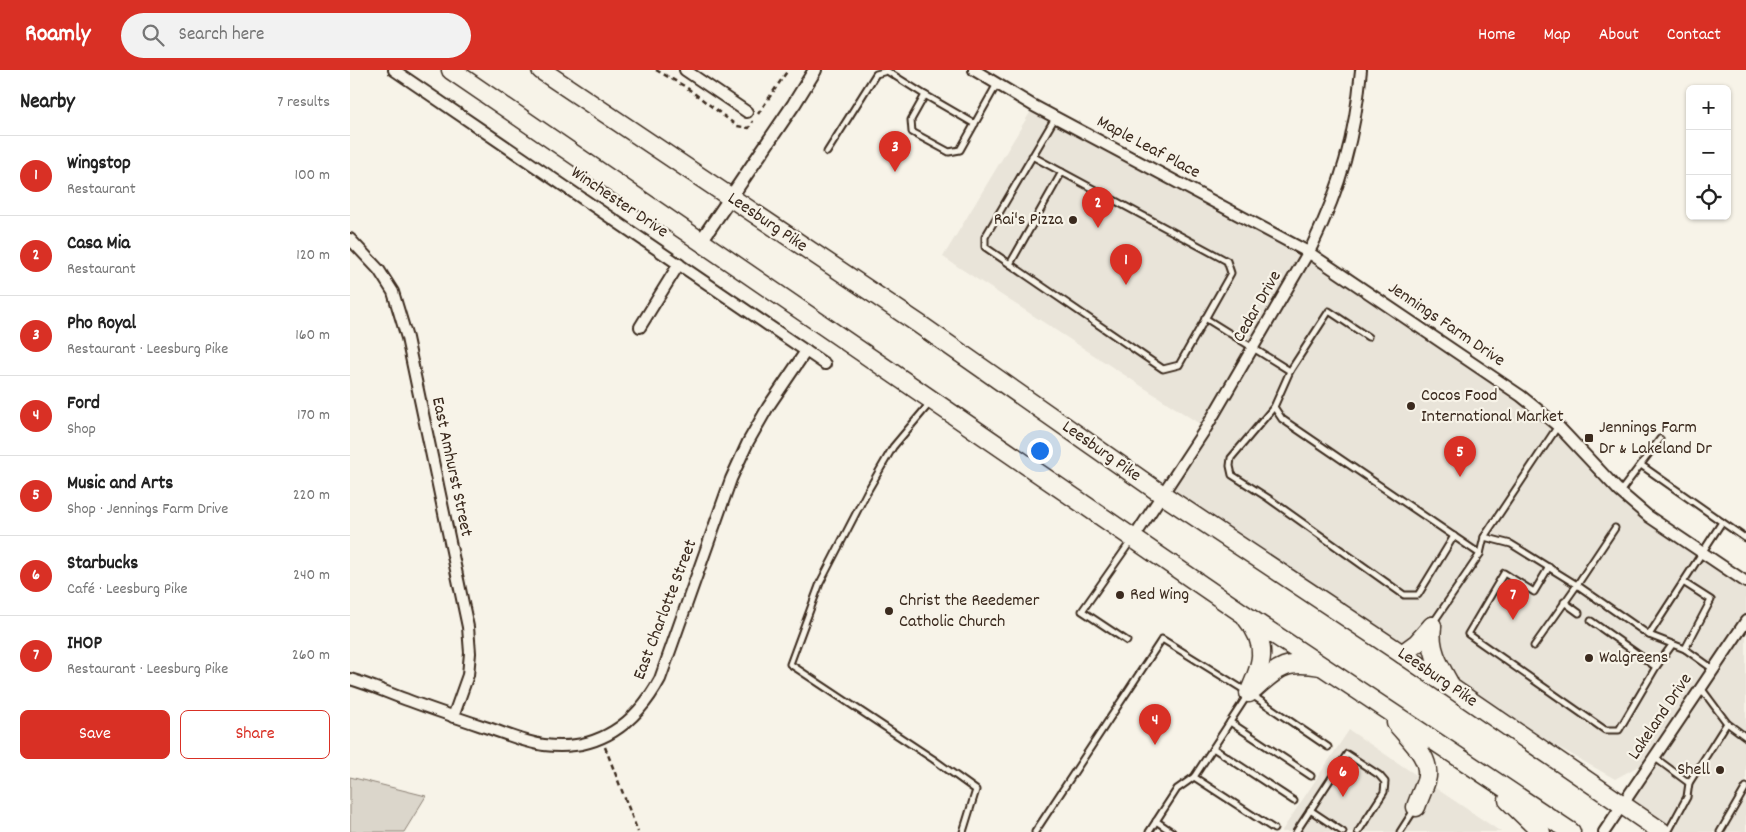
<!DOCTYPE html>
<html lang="en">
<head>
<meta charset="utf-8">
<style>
	:root { --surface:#fff; --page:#f2f2f2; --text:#222; --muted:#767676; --line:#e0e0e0; --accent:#d93025 }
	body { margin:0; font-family:Dekko,sans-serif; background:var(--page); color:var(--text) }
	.controls { position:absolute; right:15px; top:15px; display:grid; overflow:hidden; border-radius:8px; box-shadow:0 1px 4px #0004 }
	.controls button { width:45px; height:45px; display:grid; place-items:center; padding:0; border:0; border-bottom:1px solid var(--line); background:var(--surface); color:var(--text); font:25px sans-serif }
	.you { position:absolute; left:689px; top:380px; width:18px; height:18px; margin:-12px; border:4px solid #fff; border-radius:50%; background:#1a73e8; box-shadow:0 0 0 8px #1a73e833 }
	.badge { display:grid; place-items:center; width:32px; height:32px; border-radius:50%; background:var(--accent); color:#fff; font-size:16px; font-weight:700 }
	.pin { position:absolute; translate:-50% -41px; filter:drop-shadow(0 1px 2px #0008) }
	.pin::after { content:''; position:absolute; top:26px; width:18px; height:15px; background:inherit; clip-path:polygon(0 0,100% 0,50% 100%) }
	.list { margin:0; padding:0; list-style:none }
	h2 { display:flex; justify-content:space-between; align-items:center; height:65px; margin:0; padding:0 20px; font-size:21px }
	h2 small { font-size:16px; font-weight:400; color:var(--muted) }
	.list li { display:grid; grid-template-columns:32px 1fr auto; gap:15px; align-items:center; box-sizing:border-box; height:80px; padding:0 20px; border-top:1px solid var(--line) }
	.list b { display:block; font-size:19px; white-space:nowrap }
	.list p { margin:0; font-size:16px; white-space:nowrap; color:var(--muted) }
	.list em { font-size:16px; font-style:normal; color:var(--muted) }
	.actions { display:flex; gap:10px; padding:15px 20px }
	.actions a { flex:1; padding:11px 0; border:1px solid var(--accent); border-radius:8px; text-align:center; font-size:18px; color:var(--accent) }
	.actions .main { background:var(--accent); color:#fff }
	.icon { flex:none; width:28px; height:28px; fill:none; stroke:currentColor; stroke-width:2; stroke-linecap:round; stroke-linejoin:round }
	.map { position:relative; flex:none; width:1396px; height:762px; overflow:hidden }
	header { display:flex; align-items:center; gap:30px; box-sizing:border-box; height:70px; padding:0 25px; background:var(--accent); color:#fff }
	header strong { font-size:24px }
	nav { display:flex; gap:28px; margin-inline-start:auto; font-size:18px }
	.search { width:350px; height:45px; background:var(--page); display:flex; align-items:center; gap:12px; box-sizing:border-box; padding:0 18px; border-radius:28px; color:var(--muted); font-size:19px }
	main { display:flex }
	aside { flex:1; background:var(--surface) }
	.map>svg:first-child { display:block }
	.built { fill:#e9e4d9 }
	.green { fill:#dbd6cb; stroke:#8b8074 }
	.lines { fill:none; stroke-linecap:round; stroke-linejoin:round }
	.service-casing { stroke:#3b2a1e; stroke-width:9 }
	.minor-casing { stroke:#3b2a1e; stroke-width:14 }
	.tertiary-casing { stroke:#3b2a1e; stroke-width:16 }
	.trunk-casing { stroke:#3b2a1e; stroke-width:21 }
	.path { stroke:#3b2a1e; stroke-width:2.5; stroke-dasharray:5 4; stroke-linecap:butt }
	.service { stroke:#f7f3e8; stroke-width:5 }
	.minor { stroke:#f7f3e8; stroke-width:10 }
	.tertiary { stroke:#f7f3e8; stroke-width:12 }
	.trunk { stroke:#f7f3e8; stroke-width:18 }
	.poi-dot { fill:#3b2a1e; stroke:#f7f3e8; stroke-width:2 }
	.labels { text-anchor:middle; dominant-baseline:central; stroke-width:4.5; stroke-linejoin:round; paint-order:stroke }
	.street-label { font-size:18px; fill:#3b2a1e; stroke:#f7f3e8 }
	.poi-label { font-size:18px; fill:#3b2a1e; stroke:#f7f3e8; text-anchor:start }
</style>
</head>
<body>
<header>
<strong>Roamly</strong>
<div class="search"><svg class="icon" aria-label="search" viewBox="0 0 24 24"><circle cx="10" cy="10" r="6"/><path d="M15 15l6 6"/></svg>Search here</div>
<nav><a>Home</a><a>Map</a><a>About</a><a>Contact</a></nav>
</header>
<main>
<aside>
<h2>Nearby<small>7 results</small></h2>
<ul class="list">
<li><span class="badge">1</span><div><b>Wingstop</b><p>Restaurant</p></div><em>100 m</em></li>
<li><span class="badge">2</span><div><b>Casa Mia</b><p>Restaurant</p></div><em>120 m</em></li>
<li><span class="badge">3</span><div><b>Pho Royal</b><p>Restaurant · Leesburg Pike</p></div><em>160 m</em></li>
<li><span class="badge">4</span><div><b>Ford</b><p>Shop</p></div><em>170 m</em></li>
<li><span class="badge">5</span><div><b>Music and Arts</b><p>Shop · Jennings Farm Drive</p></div><em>220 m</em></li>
<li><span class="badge">6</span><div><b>Starbucks</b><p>Café · Leesburg Pike</p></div><em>240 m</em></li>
<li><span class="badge">7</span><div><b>IHOP</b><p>Restaurant · Leesburg Pike</p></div><em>260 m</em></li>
</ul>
<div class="actions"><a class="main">Save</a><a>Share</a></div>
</aside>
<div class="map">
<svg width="1396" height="762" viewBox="0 0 1396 762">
	<rect width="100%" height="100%" fill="#f7f3e8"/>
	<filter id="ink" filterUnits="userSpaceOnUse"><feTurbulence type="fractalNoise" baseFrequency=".02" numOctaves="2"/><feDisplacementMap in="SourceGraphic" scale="10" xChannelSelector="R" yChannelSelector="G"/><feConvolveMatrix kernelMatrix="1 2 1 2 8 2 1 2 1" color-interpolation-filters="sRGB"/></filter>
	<g filter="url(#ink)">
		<g class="built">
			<polygon points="684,36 958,182 1171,326 1270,422 1396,512 1396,762 1312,762 1271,735 1303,688 1265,709 1101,617 813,425 856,358 593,187"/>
			<polygon points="999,660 1151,762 931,762"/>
		</g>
		<polygon class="green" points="0,707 76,726 54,762 0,762"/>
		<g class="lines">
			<defs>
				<g id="service">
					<polyline points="625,54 575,25 561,50 562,62 599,82 610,80 647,14"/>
					<polyline points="477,82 526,4 537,1 575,25"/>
					<polyline points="682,86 877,191 881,203 829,295 813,299 635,177 635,167 705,48"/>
					<polyline points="660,194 712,102"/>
					<polyline points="855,248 940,301 924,337 932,349 1130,484"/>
					<polyline points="940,301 979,241 1018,267"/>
					<polyline points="580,333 543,377 517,422 470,513 440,594 583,689 626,720 613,762"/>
					<polyline points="924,337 881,388 880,396 882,405 918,428 1054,525 1068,525 1104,466"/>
					<polyline points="1291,395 1372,452 1299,565"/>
					<polyline points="1270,422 1310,369"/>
					<polyline points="1372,452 1395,468 1396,466"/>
					<polyline points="1134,467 1161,474 1227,515 1299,565 1335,579 1363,599"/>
					<polyline points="1199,497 1184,522 1154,503 1118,564 1255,660 1269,660 1306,597 1322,575"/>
					<polyline points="1333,512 1361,530 1335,579"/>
					<polyline points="1214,532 1229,543"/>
					<polyline points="1241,551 1306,597"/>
					<polyline points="1083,553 1130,484 1134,467 1208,356"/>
					<polyline points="777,571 732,541 781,471"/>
					<polyline points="1184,576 1227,515 1265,458"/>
					<polyline points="1351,618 1377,653"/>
					<polyline points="880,652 961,706"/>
					<polyline points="863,678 944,731"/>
					<polyline points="1304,687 1339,713"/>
					<polyline points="844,707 924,759"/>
					<polyline points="960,740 993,762"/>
					<polyline points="806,751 822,762"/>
					<polyline points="685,762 812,569 899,623 978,677"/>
					<polyline points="799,762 827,719 844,707 897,626"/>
					<polyline points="946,762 997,684 1029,705 1035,712 1034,722 1008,762"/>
					<polyline points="1050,762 1064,740"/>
					<polyline points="1318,762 1337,727 1339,713 1377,653 1396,667"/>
					<polyline points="1370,762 1396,717"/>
				</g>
				<g id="minor">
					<polyline points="44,0 475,294"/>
					<polyline points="335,0 397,42"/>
					<polyline points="624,0 684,36 958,182 1171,326 1208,356 1270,422 1298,446 1396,512"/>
					<polyline points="0,169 29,200 43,222 57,268 118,557 120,583 118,605 103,647"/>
					<polyline points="290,257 329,194"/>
					<path d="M783,469l73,-111 106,-182c29,-60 43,-109 49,-176"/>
					<path d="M0,609c21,6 40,15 60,22 24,9 48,17 72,25 20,6 41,16 62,19 54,7 92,-21 116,-66l71,-200 17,-37 20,-35 38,-56"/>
					<polyline points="1254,762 1396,551"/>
				</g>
				<polyline id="tertiary" points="351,171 444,34 465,0"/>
				<g id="trunk">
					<polyline points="101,0 892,543 1221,762"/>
					<polyline points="191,0 569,254 813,425 1052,584 1312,762"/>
					<path d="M897,549c22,26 15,46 2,74"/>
					<path d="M1082,556c-3,22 6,38 17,57"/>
					<polyline points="1052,584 1067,573 1082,556"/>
					<path d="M903,620c26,-23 32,-30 68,-24"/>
					<path d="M1046,653c13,16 37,35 30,58 -3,9 -7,17 -10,26"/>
					<polyline points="1158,730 1191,762"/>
				</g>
			</defs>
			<use href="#service" class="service-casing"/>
			<use href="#minor" class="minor-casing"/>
			<use href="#tertiary" class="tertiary-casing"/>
			<use href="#trunk" class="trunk-casing"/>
			<g class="path">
				<polyline points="306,0 336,17 387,56 399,58 403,51"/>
				<polyline points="408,44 438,0"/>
				<polyline points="255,677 288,762"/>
			</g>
			<use href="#service" class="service"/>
			<use href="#minor" class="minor"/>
			<use href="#tertiary" class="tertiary"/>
			<use href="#trunk" class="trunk"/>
		</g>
	</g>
	<g class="poi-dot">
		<circle cx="723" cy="150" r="5"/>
		<circle cx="1061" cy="336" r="5"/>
		<rect x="1234" y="363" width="10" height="10" rx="2.5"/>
		<circle cx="770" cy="525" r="5"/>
		<circle cx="539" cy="541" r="5"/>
		<circle cx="1239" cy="588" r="5"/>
		<circle cx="1370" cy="700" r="5"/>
	</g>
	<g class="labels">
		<g class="street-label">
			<text transform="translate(798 78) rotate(28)">Maple Leaf Place</text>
			<text transform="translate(269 133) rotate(34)">Winchester Drive</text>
			<text transform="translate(417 153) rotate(34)">Leesburg Pike</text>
			<text transform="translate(908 237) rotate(-60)">Cedar Drive</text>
			<text transform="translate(1096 255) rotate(34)">Jennings Farm Drive</text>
			<text transform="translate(751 382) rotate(35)">Leesburg Pike</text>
			<text transform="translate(101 397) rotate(78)">East Amhurst Street</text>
			<text transform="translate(316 540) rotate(-69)">East Charlotte Street</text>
			<text transform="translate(1087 608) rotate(34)">Leesburg Pike</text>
			<text transform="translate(1311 647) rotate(-56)">Lakeland Drive</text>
		</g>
		<g class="poi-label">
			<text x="713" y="150" text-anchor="end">Rai's Pizza</text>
			<text x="1071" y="326">Cocos Food<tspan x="1071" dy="21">International Market</tspan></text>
			<text x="1249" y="358">Jennings Farm<tspan x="1249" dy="21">Dr &amp; Lakeland Dr</tspan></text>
			<text x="780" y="525">Red Wing</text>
			<text x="549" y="531">Christ the Reedemer<tspan x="549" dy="21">Catholic Church</tspan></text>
			<text x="1249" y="588">Walgreens</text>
			<text x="1360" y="700" text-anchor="end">Shell</text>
		</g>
	</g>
</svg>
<div class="controls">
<button>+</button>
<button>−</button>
<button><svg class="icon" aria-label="locate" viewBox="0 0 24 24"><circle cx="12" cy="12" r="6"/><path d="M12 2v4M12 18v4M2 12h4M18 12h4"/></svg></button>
</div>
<div class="you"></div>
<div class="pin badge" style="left:776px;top:215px">1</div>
<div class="pin badge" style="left:748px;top:158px">2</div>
<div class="pin badge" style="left:545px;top:102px">3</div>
<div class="pin badge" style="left:805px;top:675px">4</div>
<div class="pin badge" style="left:1110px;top:407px">5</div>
<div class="pin badge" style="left:993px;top:727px">6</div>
<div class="pin badge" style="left:1163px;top:550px">7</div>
</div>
</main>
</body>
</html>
